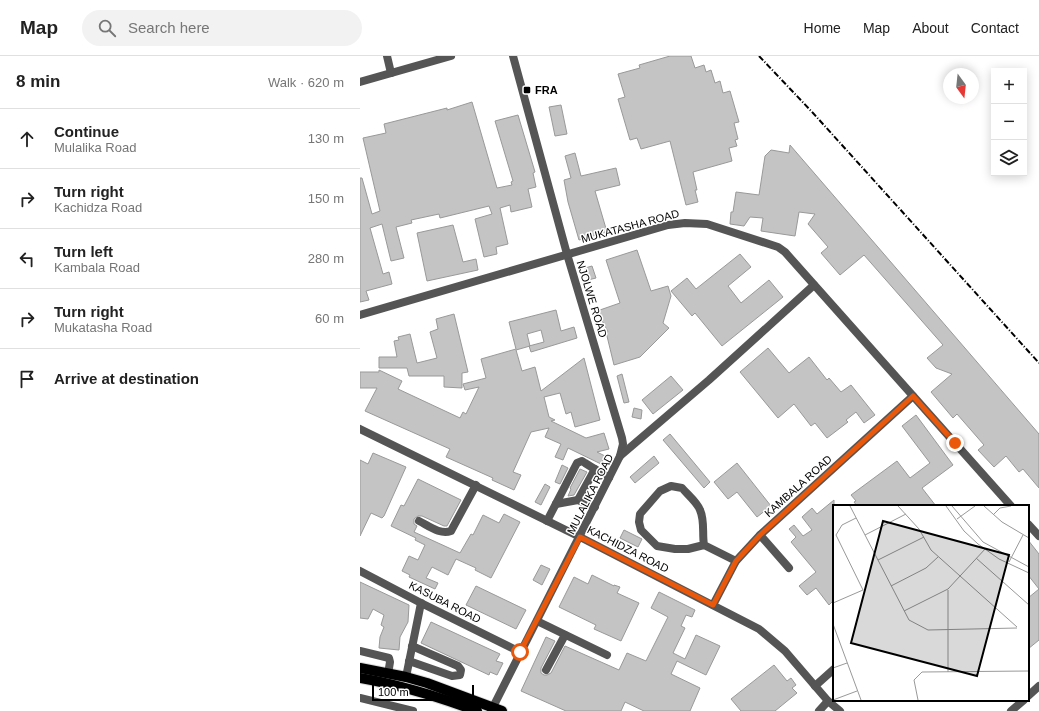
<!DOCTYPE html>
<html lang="en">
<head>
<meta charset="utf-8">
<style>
	:root { --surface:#fff; --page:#f2f2f2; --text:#222; --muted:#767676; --line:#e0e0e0 }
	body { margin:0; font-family:Helvetica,sans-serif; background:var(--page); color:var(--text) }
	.controls { position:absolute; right:12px; top:12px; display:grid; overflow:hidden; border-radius:0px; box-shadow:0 2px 10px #0003 }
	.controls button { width:36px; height:36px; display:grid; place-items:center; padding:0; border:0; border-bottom:1px solid var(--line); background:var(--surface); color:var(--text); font:20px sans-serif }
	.compass { position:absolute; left:583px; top:12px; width:36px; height:36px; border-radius:50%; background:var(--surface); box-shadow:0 2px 10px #0003; rotate:165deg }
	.scale { position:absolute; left:12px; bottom:10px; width:102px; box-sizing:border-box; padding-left:4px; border:2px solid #000; border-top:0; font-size:11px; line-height:14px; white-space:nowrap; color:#000; -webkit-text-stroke:3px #fff; paint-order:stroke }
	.stop { position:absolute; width:12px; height:12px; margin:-9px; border:3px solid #ea580c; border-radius:50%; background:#fff }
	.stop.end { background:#ea580c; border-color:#fff; box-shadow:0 1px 4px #0008 }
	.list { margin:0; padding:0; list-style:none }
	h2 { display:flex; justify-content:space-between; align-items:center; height:52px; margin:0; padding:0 16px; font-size:17px }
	h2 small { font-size:13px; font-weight:400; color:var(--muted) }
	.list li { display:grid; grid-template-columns:26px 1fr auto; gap:12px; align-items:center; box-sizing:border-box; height:60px; padding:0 16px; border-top:1px solid var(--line) }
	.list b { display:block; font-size:15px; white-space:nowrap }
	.list p { margin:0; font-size:13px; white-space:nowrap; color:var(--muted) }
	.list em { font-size:13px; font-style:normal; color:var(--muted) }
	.icon { flex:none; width:22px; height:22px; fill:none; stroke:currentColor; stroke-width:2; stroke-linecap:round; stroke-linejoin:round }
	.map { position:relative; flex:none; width:679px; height:655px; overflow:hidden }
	header { display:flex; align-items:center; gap:24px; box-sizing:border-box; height:56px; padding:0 20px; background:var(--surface); border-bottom:1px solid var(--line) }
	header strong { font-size:19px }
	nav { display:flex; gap:22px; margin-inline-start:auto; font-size:14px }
	.search { width:280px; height:36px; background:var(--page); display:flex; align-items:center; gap:10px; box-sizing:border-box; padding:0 14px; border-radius:22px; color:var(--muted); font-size:15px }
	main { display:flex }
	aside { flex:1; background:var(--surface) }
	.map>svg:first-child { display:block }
	.building { fill:#c4c4c4; stroke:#999 }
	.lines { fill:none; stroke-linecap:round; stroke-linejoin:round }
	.major-casing { stroke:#dbdbdb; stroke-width:12 }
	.minor { stroke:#555; stroke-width:8 }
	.major { stroke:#000; stroke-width:10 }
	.rail { stroke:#000; stroke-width:2; stroke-dasharray:6 2 1 2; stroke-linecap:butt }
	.route { stroke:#ea580c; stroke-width:5 }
	.poi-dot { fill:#000; stroke:#fff; stroke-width:1.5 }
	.labels { text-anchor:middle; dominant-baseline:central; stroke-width:3; stroke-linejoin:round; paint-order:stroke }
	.poi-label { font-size:11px; font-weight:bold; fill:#000; stroke:#fff; text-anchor:start }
	.street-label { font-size:11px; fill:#000; stroke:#fff }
	.inset-road { fill:none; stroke:#999; stroke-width:1 }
	.view { fill:#000; fill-opacity:0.15; stroke:#000; stroke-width:2 }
	.inset-edge { fill:none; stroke:#000; stroke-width:2 }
</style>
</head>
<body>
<header>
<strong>Map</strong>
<div class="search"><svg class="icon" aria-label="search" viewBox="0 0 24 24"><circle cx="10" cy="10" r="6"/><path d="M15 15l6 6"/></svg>Search here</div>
<nav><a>Home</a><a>Map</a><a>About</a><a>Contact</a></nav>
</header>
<main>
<aside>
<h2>8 min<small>Walk · 620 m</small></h2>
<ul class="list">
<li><svg class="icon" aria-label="ahead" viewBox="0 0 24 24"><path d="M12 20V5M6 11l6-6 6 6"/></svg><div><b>Continue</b><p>Mulalika Road</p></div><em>130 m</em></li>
<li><svg class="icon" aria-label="right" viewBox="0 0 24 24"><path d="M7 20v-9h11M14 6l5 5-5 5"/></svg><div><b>Turn right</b><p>Kachidza Road</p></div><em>150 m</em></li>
<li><svg class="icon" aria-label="left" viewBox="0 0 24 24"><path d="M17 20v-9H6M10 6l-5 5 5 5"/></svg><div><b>Turn left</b><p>Kambala Road</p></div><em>280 m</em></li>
<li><svg class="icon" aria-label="right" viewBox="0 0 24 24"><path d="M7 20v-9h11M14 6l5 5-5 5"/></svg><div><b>Turn right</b><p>Mukatasha Road</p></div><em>60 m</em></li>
<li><svg class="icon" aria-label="arrive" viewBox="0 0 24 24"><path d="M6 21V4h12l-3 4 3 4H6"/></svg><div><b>Arrive at destination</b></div></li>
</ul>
</aside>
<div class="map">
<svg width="679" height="655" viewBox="0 0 679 655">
	<rect width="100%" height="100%" fill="#fff"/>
	<g class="building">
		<polygon points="310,0 331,0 335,12 344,9 346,16 351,14 355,27 360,25 363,37 370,35 379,66 374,67 378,83 375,84 377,90 369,92 372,105 333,116 337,134 335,134 338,146 326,149 310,85 281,93 277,82 270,84 258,43 265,41 258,18 280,12 279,9"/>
		<polygon points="112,46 137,132 152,129 151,126 153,125 135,65 158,59 175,116 173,117 176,131 168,133 172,151 151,156 150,149 140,152 148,188 136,191 137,198 124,201 115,163 132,158 129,150 80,162 79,158 51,164 52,167 36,171 44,202 31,205 22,168 10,172 23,218 29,216 32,228 6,235 9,244 0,246 0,122 2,122 12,158 20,155 3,82 26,77 24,68 87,52 87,54"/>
		<polygon points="201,49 207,78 195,80 189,51"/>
		<polygon points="430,89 679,378 679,432 663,413 659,416 646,400 634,411 618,394 624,389 597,358 593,362 571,336 592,318 576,312 567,302 583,289 504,199 480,219 461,197 468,191 448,168 455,158 439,156 435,180 401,175 403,162 390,161 384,170 370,168 371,156 373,156 376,136 399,139 405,100 411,94 429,97"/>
		<polygon points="215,97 221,120 256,112 260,129 235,135 247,176 219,184 208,146 204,124 211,122 205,100"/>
		<polygon points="93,169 103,206 116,203 118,214 67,225 57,177"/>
		<polygon points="277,194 291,235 308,230 311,240 303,267 309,272 280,301 254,309 246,276 248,276 237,255 260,247 246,204"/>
		<polygon points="380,198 391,211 368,230 381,247 409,224 423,241 362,290 335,257 332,260 311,235 327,222 336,233"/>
		<polygon points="232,210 236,222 228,224 225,212"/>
		<polygon points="196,254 201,275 214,271 217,282 171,296 169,290 184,286 181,274 167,278 170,290 156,294 162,315 175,311 181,335 224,302 240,364 215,371 211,356 206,358 200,337 184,341 189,361 195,364 191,365 226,382 244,377 249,393 237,396 245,400 241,408 208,392 203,404 195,401 201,388 185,381 189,372 171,376 153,416 161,419 154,434 132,424 133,422 86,401 90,393 5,355 17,332 0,332 0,316 19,316 19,314 42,325 38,333 100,362 103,356 106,358 119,331 105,334 103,328 126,322 121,303 156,293 149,266"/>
		<polygon points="94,258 108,316 102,317 102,332 84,331 84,320 49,320 47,312 19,312 19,301 37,301 34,285 39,284 38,281 50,278 57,307 77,302 70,276 78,273 76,263"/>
		<polygon points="408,292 429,317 449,301 467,324 469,322 481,336 491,329 515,359 504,367 496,356 486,364 488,366 467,382 455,367 451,370 434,348 418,362 380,316"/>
		<polygon points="262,318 269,346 264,347 257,320"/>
		<polygon points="311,320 323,334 293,358 282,344"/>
		<polygon points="274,352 282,354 281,363 272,361"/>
		<polygon points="556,359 593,409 562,432 576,450 497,450 494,446 496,445 491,439 537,405 550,422 570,407 542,370"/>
		<polygon points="310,378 350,426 344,432 303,384"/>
		<polygon points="13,397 46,411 24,460 22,462 11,457 0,480 0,404 8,408"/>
		<polygon points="294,400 299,407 275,427 270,421"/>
		<polygon points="377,407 411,450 397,461 377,436 368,443 354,426"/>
		<polygon points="202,409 208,412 200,428 195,426"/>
		<polygon points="220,413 227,416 214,439 208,440 211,433 210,432"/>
		<polygon points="58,423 101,444 87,470 84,470 62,460 58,460 54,463 54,468 57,470 54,476 100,497 111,478 113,479 123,459 139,467 144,458 160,466 131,522 115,514 116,512 96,503 88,519 72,511 66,522 78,527 75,533 49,521 50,519 42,515 49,500 58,504 65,489 55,484 56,482 31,470 41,449 44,450"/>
		<polygon points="185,428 190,431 181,449 175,446"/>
		<polygon points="474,444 474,544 469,549 456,532 447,539 439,530 456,516 431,486 436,481 429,473 434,469 443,480 452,474 442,461 452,452 457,458"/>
		<polygon points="264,474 282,483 278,491 260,482"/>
		<polygon points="668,484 679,498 679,533 668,519"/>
		<polygon points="181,509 190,513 182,529 173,524"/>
		<polygon points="232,519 254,530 254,529 260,531 257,537 279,547 261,585 234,573 236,569 199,551 214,521 228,528"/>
		<polygon points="0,526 49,549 48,566 40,581 39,594 19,592 20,581 24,571 21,569 24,559 13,553 8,563 0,562"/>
		<polygon points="116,530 166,554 156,573 106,549"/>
		<polygon points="679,533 679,584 668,593 668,542"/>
		<polygon points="299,536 335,554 332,561 326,559 321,570 325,572 313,597 325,603 336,579 360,590 346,619 317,605 311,618 340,632 330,655 284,655 265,646 261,655 206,655 161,635 186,581 195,585 181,612 181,617 184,619 187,619 191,617 205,590 259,614 267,597 286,605 308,561 291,552"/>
		<polygon points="71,566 140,598 136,605 143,607 137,619 130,616 129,619 61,587"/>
		<polygon points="414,609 427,625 431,622 436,629 432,632 437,637 415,655 381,655 371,643"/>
	</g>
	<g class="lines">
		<defs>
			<g id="major">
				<polyline points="0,612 46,621 67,627 142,655"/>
				<path d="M0,622c40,7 79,19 117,33"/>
			</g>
		</defs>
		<use href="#major" class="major-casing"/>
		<g class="minor">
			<polyline points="27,0 31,17"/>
			<polyline points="153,0 207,198 262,382 263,388 260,400"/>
			<polyline points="0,26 91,0"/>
			<polyline points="0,259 308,169 325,167 347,168 418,191 425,196 651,450"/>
			<polyline points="0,373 220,481 399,573 425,595 468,645 480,655"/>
			<polyline points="218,444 235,413"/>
			<polyline points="196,448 218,444 235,451"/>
			<path d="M59,465c10,5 21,14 32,10l25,-46"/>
			<polyline points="187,465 217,407 222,405 225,407 249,422"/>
			<polyline points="668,468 679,480"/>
			<polyline points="400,479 429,512"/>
			<path d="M344,489l-16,4h-13l-18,-3 -16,-16 -2,-8 1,-8 20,-23 11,-5 11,2c6,7 15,14 18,22 5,11 2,24 4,35l32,16"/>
			<polyline points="0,515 61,547 160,596"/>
			<polyline points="353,549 376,505 400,479 553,340"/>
			<polyline points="177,565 247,599"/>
			<polyline points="0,595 29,602 30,606 28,618"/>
			<polyline points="49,605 92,620 100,619 101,614 98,610 52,590"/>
			<polyline points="186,614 205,579"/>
			<polyline points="46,621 61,547"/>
			<polyline points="455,630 474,613"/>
			<polyline points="668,640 679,630"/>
			<polyline points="0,642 53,655"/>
			<polyline points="131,655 260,400 349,324 454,229"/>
			<polyline points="459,655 468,645"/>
			<polyline points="651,655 664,644"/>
		</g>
		<use href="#major" class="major"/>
		<polyline class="rail" points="399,0 453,57 679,307"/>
	</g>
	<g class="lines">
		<polyline class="route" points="160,596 220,481 353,549 376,505 400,479 553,340 595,387"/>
	</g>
	<rect class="poi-dot" x="163" y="30" width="8" height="8" rx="2"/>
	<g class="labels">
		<g class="poi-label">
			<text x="175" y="34">FRA</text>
		</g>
		<g class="street-label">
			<text transform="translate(270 170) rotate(-15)">MUKATASHA ROAD</text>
			<text transform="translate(232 243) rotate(73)">NJOLWE ROAD</text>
			<text transform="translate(438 430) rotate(-42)">KAMBALA ROAD</text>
			<text transform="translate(230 438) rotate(-63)">MULALIKA ROAD</text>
			<text transform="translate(268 493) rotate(27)">KACHIDZA ROAD</text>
			<text transform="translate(85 546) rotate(27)">KASUBA ROAD</text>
		</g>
	</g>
	<g transform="translate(473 449)">
		<rect width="196" height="196" fill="#fff"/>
		<path class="inset-road" d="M17,1l59,114 19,10 89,-2M65,1l21,23 12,21 86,77M113,1l18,25 14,13 21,15 30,14M119,1l31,36 46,25M151,1l18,16 27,16M160,10l7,-7 11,-2M124,14l18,-13M32,30l41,-21M143,53l53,47M45,55l46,-23M176,57l14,-27M58,81l35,-18 12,-11M115,85v82M0,98l30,-13 -27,-55 6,-10 14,-7M71,106l44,-22 38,-41M0,119l28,76M0,163l14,-5M0,195l24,-9M85,195l-4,-20 8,-8 107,-1"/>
		<path class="view" d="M50,16l126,34 -32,121 -126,-33z"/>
		<rect width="196" height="196" class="inset-edge"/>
	</g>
</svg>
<div class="controls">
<button>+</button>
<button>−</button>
<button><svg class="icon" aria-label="layers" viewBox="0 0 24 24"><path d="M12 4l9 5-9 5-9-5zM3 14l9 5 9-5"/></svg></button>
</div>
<svg class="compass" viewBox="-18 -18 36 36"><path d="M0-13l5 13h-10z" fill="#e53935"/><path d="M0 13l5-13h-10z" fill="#767676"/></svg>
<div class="scale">100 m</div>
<div class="stop" style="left:160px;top:596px"></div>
<div class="stop end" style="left:595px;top:387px"></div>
</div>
</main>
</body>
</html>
